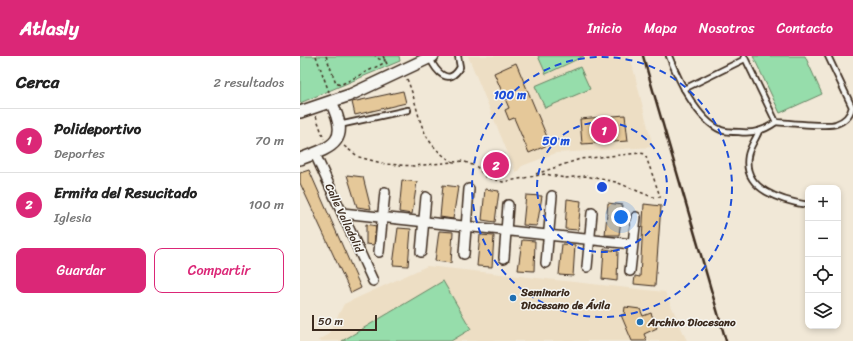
<!DOCTYPE html>
<html lang="es">
<head>
<meta charset="utf-8">
<style>
	:root { --surface:#fff; --page:#f6f6f6; --text:#222; --muted:#767676; --line:#e0e0e0; --accent:#db2777 }
	body { margin:0; font-family:Sriracha,sans-serif; background:var(--page); color:var(--text) }
	.controls { position:absolute; right:12px; bottom:12px; display:grid; overflow:hidden; border-radius:8px; box-shadow:0 2px 6px #0003 }
	.controls button { width:36px; height:36px; display:grid; place-items:center; padding:0; border:0; border-bottom:1px solid var(--line); background:var(--surface); color:var(--text); font:20px sans-serif }
	.scale { position:absolute; left:12px; bottom:10px; width:65px; box-sizing:border-box; padding-left:4px; border:2px solid #3b2a1e; border-top:0; font-size:11px; line-height:14px; white-space:nowrap; color:#3b2a1e; -webkit-text-stroke:3px #f6f6f2; paint-order:stroke }
	.you { position:absolute; left:321px; top:161px; width:14px; height:14px; margin:-10px; border:3px solid #fff; border-radius:50%; background:#1a73e8; box-shadow:0 0 0 6px #1a73e833 }
	.badge { display:grid; place-items:center; width:26px; height:26px; border-radius:50%; background:var(--accent); color:#fff; font-size:13px; font-weight:700 }
	.pin { position:absolute; translate:-50% -50%; border:2px solid #fff; box-shadow:0 1px 4px #0006 }
	.list { margin:0; padding:0; list-style:none }
	h2 { display:flex; justify-content:space-between; align-items:center; height:52px; margin:0; padding:0 16px; font-size:17px }
	h2 small { font-size:13px; font-weight:400; color:var(--muted) }
	.list li { display:grid; grid-template-columns:26px 1fr auto; gap:12px; align-items:center; box-sizing:border-box; height:64px; padding:0 16px; border-top:1px solid var(--line) }
	.list b { display:block; font-size:15px; white-space:nowrap }
	.list p { margin:0; font-size:13px; white-space:nowrap; color:var(--muted) }
	.list em { font-size:13px; font-style:normal; color:var(--muted) }
	.actions { display:flex; gap:8px; padding:12px 16px }
	.actions a { flex:1; padding:9px 0; border:1px solid var(--accent); border-radius:8px; text-align:center; font-size:14px; color:var(--accent) }
	.actions .main { background:var(--accent); color:#fff }
	.icon { flex:none; width:22px; height:22px; fill:none; stroke:currentColor; stroke-width:2; stroke-linecap:round; stroke-linejoin:round }
	.map { position:relative; flex:none; width:553px; height:285px; overflow:hidden }
	header { display:flex; align-items:center; gap:24px; box-sizing:border-box; height:56px; padding:0 20px; background:var(--accent); color:#fff }
	header strong { font-size:19px }
	nav { display:flex; gap:22px; margin-inline-start:auto; font-size:14px }
	main { display:flex }
	aside { flex:1; background:var(--surface) }
	.map>svg:first-child { display:block }
	.built { fill:#eddec4 }
	.green { fill:#96ddab; stroke:#688464 }
	.building { fill:#e5c899; stroke:#3b2a1e }
	.lines { fill:none; stroke-linecap:round; stroke-linejoin:round }
	.service-casing { stroke:#3b2a1e; stroke-width:8 }
	.minor-casing { stroke:#3b2a1e; stroke-width:12 }
	.tertiary-casing { stroke:#3b2a1e; stroke-width:14 }
	.path { stroke:#3b2a1e; stroke-width:1.5; stroke-dasharray:3 3; stroke-linecap:butt }
	.service { stroke:#f6f6f2; stroke-width:4.5 }
	.minor { stroke:#f6f6f2; stroke-width:9 }
	.tertiary { stroke:#f6f6f2; stroke-width:11 }
	.rail { stroke:#3b2a1e; stroke-width:2.5 }
	.ring { fill:none; stroke:#1d4ed8; stroke-width:2; stroke-dasharray:7 5 }
	.poi-dot { fill:#1f6fb2; stroke:#f6f6f2; stroke-width:1.5 }
	.labels { text-anchor:middle; dominant-baseline:central; stroke-width:3; stroke-linejoin:round; paint-order:stroke }
	.street-label { font-size:11px; fill:#3b2a1e; stroke:#f6f6f2 }
	.poi-label { font-size:11px; font-weight:bold; fill:#3b2a1e; stroke:#f6f6f2; text-anchor:start }
	.centre { fill:#1d4ed8; stroke:#f6f6f2; stroke-width:2 }
	.ring-label { font-size:12px; text-anchor:middle; font-weight:bold; fill:#1d4ed8; stroke:#f6f6f2; stroke-width:3; stroke-linejoin:round; paint-order:stroke }
</style>
</head>
<body>
<header>
<strong>Atlasly</strong>
<nav><a>Inicio</a><a>Mapa</a><a>Nosotros</a><a>Contacto</a></nav>
</header>
<main>
<aside>
<h2>Cerca<small>2 resultados</small></h2>
<ul class="list">
<li><span class="badge">1</span><div><b>Polideportivo</b><p>Deportes</p></div><em>70 m</em></li>
<li><span class="badge">2</span><div><b>Ermita del Resucitado</b><p>Iglesia</p></div><em>100 m</em></li>
</ul>
<div class="actions"><a class="main">Guardar</a><a>Compartir</a></div>
</aside>
<div class="map">
<svg width="553" height="285" viewBox="0 0 553 285">
	<rect width="100%" height="100%" fill="#f1e8d7"/>
	<filter id="ink" filterUnits="userSpaceOnUse"><feTurbulence type="fractalNoise" baseFrequency=".025" numOctaves="2"/><feDisplacementMap in="SourceGraphic" scale="8" xChannelSelector="R" yChannelSelector="G"/><feConvolveMatrix kernelMatrix="1 2 1 2 8 2 1 2 1" color-interpolation-filters="sRGB"/></filter>
	<g filter="url(#ink)">
		<g class="built">
			<polygon points="168,0 330,0 353,91 256,97 222,110 216,117"/>
			<polygon points="127,210 365,236 387,285 17,285 28,279 44,248"/>
		</g>
		<g class="green">
			<polygon points="0,0 99,0 100,5 0,47"/>
			<polygon points="238,0 284,0 246,18"/>
			<polygon points="453,0 505,0 522,38 480,57"/>
			<polygon points="280,11 290,33 245,52 235,30"/>
			<polygon points="143,225 171,273 151,285 42,285"/>
		</g>
		<g class="building">
			<polygon points="216,7 250,88 229,97 214,62 209,64 205,54 209,52 194,17"/>
			<polygon points="103,35 106,47 55,59 52,46"/>
			<polygon points="325,59 328,85 282,88 280,63"/>
			<polygon points="203,98 207,113 188,119 184,104"/>
			<polygon points="9,114 61,232 51,237 0,127 0,117"/>
			<polygon points="47,119 63,121 71,153 57,151"/>
			<polygon points="102,124 117,126 112,158 99,156"/>
			<polygon points="143,129 158,131 153,163 140,161"/>
			<polygon points="185,133 199,135 195,166 182,164"/>
			<polygon points="226,139 242,140 237,170 223,169"/>
			<polygon points="267,143 281,145 278,174 265,173"/>
			<polygon points="308,147 323,149 319,179 305,179"/>
			<polygon points="344,148 361,150 355,230 334,228 335,220 340,221"/>
			<polygon points="66,168 76,170 74,189 66,188"/>
			<polygon points="98,172 111,173 108,210 93,209"/>
			<polygon points="139,175 153,176 151,207 135,205"/>
			<polygon points="180,179 194,180 192,211 177,210"/>
			<polygon points="222,184 235,185 234,215 218,214"/>
			<polygon points="262,188 275,189 273,220 259,219"/>
			<polygon points="304,193 318,195 317,225 302,223"/>
			<polygon points="325,251 340,253 343,260 351,257 357,272 344,278 347,285 332,285 321,259 324,259"/>
		</g>
		<g class="lines">
			<defs>
				<g id="service">
					<path d="M369,0c9,23 28,64 52,74 5,2 12,2 18,2 14,2 25,-1 37,-10"/>
					<path d="M444,0l32,66c12,1 52,5 60,2 9,-3 14,-8 16,-17l-24,-51"/>
					<path d="M130,2c6,14 19,29 30,9l-2,-11"/>
					<polyline points="384,33 445,3"/>
					<polyline points="39,69 108,54"/>
					<path d="M459,75c-3,8 -10,17 -11,25 -6,34 35,45 60,49"/>
				</g>
				<g id="minor">
					<polyline points="15,98 73,225"/>
					<polyline points="42,157 332,188"/>
					<polyline points="79,196 85,136"/>
					<polyline points="121,196 126,141"/>
					<polyline points="164,198 169,133"/>
					<polyline points="204,202 208,149"/>
					<polyline points="246,207 252,140"/>
					<polyline points="287,211 292,157"/>
					<polyline points="330,215 336,161"/>
				</g>
				<g id="tertiary">
					<polyline points="0,56 50,39 133,0"/>
					<path d="M0,103c33,-12 51,-17 31,-57"/>
				</g>
			</defs>
			<use href="#service" class="service-casing"/>
			<use href="#minor" class="minor-casing"/>
			<use href="#tertiary" class="tertiary-casing"/>
			<g class="path">
				<polyline points="16,0 29,36"/>
				<polyline points="26,0 36,27 40,29 84,7 85,4 79,3 75,0"/>
				<polyline points="83,0 88,10"/>
				<path d="M107,23c15,35 9,61 46,83"/>
				<polyline points="16,60 24,83"/>
				<polyline points="44,90 59,101 85,108 114,110 163,105 177,111 186,121 203,126 245,118 265,122 285,120 316,126 352,141 364,141"/>
				<polyline points="236,118 280,103 340,97 345,98 360,140"/>
			</g>
			<use href="#service" class="service"/>
			<use href="#minor" class="minor"/>
			<use href="#tertiary" class="tertiary"/>
			<polyline class="rail" points="343,0 426,285"/>
		</g>
	</g>
	<g class="ring">
		<circle cx="302" cy="131" r="65"/>
		<circle cx="302" cy="131" r="130"/>
	</g>
	<g class="poi-dot">
		<circle cx="213" cy="242" r="4"/>
		<circle cx="340" cy="266" r="4"/>
	</g>
	<g class="labels">
		<g class="street-label">
			<text transform="translate(44 162) rotate(65)">Calle Valladolid</text>
		</g>
		<g class="poi-label">
			<text x="221" y="236">Seminario<tspan x="221" dy="13">Diocesano de Ávila</tspan></text>
			<text x="348" y="266">Archivo Diocesano</text>
		</g>
	</g>
	<circle cx="302" cy="131" r="6" class="centre"/>
	<g class="ring-label">
		<text x="210" y="43">100 m</text>
		<text x="256" y="89">50 m</text>
	</g>
</svg>
<div class="controls">
<button>+</button>
<button>−</button>
<button><svg class="icon" aria-label="locate" viewBox="0 0 24 24"><circle cx="12" cy="12" r="6"/><path d="M12 2v4M12 18v4M2 12h4M18 12h4"/></svg></button>
<button><svg class="icon" aria-label="layers" viewBox="0 0 24 24"><path d="M12 4l9 5-9 5-9-5zM3 14l9 5 9-5"/></svg></button>
</div>
<div class="scale">50 m</div>
<div class="you"></div>
<div class="pin badge" style="left:304px;top:74px">1</div>
<div class="pin badge" style="left:196px;top:109px">2</div>
</div>
</main>
</body>
</html>
